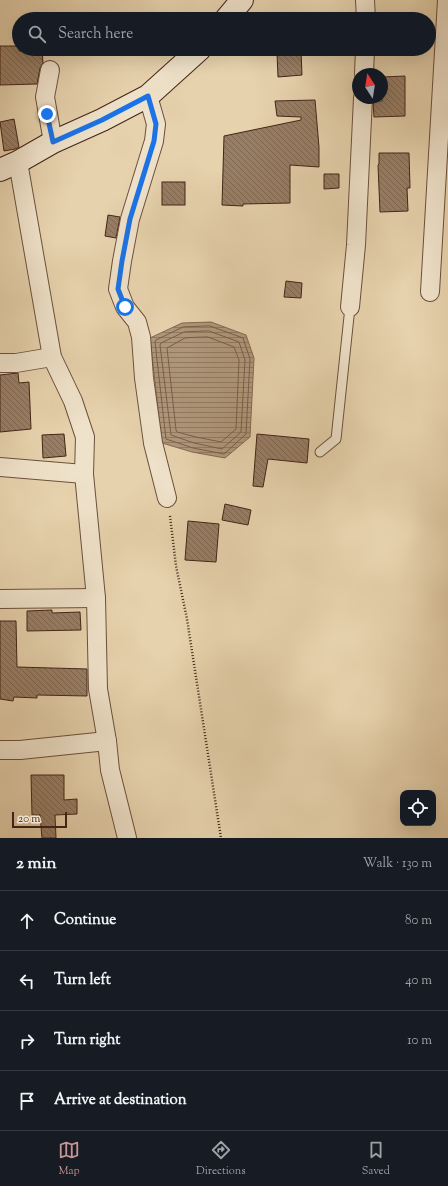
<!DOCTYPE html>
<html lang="en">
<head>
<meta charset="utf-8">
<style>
	:root { --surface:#171b24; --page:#242831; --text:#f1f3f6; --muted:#9ea1a6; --line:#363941; --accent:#c59692 }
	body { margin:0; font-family:"Sorts Mill Goudy",serif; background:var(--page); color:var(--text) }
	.controls { position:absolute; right:12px; bottom:12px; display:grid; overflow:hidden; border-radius:8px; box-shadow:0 4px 16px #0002 }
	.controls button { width:36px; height:36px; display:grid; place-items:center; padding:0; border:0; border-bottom:1px solid var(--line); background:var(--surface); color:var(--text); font:20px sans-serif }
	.compass { position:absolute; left:352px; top:68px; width:36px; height:36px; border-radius:50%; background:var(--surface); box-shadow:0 4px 16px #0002; rotate:348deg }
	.scale { position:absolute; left:12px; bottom:10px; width:55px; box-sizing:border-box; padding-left:4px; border:2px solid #432416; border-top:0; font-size:11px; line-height:14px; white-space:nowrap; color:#432416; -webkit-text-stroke:3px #efe2ca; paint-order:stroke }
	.stop { position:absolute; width:12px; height:12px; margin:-9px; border:3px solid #1a73e8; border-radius:50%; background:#fff }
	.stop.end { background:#1a73e8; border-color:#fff; box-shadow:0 1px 4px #0008 }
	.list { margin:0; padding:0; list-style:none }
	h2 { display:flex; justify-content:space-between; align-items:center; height:52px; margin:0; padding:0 16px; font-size:17px }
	h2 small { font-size:13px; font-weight:400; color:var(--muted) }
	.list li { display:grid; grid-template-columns:26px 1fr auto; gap:12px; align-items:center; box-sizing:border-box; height:60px; padding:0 16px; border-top:1px solid var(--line) }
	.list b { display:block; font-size:15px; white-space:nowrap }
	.list em { font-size:13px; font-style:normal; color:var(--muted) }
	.icon { flex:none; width:22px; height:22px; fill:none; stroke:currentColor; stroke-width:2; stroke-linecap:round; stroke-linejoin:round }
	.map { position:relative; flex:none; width:448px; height:838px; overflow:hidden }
	.search { position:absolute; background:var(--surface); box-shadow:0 4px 16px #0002; left:12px; right:12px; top:12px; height:44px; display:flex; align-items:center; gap:10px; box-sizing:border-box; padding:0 14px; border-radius:22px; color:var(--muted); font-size:15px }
	.sheet { height:292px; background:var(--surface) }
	nav { display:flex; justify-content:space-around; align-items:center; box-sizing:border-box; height:56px; border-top:1px solid var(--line); background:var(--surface); font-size:11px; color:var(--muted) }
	nav a { display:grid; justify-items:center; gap:2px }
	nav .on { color:var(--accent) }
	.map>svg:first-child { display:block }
	.water { fill:url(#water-rules); stroke:#846952 }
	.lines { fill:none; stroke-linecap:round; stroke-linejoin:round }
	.shore { stroke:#795e48; stroke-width:1 }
	.building { fill:url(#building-back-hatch); stroke:#432416 }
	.lane-casing { stroke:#6c503c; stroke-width:11 }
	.street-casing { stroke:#6c503c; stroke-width:20 }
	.secondary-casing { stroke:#432416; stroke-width:24 }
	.path { stroke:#432416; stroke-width:2.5; stroke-dasharray:1 2; stroke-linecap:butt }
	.lane { stroke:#efe2ca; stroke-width:9 }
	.street { stroke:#efe2ca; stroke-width:18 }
	.secondary { stroke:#efe2ca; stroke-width:22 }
	.route { stroke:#1a73e8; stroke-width:5 }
</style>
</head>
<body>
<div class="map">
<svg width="448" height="838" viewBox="0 0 448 838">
	<defs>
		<pattern id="water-rules" width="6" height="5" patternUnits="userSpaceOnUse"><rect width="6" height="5" fill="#af977a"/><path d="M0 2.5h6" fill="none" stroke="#907b63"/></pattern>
		<pattern id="building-back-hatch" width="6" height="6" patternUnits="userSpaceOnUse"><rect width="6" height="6" fill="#987e65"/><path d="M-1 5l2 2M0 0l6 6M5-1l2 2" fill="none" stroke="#7e6752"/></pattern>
	</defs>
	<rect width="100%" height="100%" fill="#e6d2ad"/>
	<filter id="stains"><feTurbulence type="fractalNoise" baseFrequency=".005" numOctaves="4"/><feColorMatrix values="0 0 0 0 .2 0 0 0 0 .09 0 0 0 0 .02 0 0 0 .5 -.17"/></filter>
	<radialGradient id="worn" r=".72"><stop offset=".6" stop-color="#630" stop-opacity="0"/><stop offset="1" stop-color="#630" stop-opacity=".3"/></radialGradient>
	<polygon class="water" points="211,322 246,335 254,358 250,437 225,458 192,452 162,443 150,338 182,323"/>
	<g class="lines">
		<g class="shore">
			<polygon points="210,326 243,338 250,359 246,434 224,454 193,448 166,439 155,342 156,340 183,327"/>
			<polygon points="209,331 239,342 245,360 241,432 222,449 194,443 171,435 160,345 161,343 184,332"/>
			<polygon points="208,337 234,347 239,360 236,429 221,442 196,437 177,432 176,430 167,348 185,338"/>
		</g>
	</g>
	<g class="building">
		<polygon points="0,46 19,46 19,51 42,50 43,63 40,68 37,84 0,85"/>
		<polygon points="301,51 302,75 278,77 277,53"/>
		<polygon points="405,76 405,116 374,117 373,101 382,101 382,77"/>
		<polygon points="315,100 319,147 319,167 290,165 290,203 243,204 243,206 222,205 224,136 301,120 301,117 277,116 275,101"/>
		<polygon points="14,119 19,147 15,149 4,151 0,122"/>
		<polygon points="379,153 409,153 410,188 407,188 408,211 380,212 378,165 379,164"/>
		<polygon points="324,174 339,174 339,188 324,189"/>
		<rect x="162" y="182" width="23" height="23"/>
		<polygon points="108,215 120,217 116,238 105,236"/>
		<polygon points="286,281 302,283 301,298 284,297"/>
		<polygon points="18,373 19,383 29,382 31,429 0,432 0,375"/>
		<polygon points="64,434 66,456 43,458 42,435"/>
		<polygon points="257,434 309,439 307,463 268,459 263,487 253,486"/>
		<polygon points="225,504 251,510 248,525 222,520"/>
		<polygon points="188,521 219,524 216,562 185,560"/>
		<polygon points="52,610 52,613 80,612 81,630 27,631 27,611"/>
		<polygon points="0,621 16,621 17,667 87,669 87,696 37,695 37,698 14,697 13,701 0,699"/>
		<polygon points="31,775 64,775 64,800 77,799 77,814 55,815 56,838 42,838 40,815 32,815"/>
	</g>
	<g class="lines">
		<defs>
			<polyline id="lane" points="320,452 336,439 350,307"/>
			<g id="street">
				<polyline points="365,0 366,19"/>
				<polyline points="50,70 45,97 53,142"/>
				<polyline points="364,74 365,49"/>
				<polyline points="148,96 156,124 154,141 130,219 122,261 118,289 125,307 137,322 141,337 144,378 153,443 167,498"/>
				<polyline points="18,162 52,357 73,401 85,437 84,474 96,598 98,689 107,741 110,770 127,838"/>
				<polyline points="430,292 447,0"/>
				<polyline points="350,307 356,245 363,98"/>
				<polyline points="0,363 16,363 52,357"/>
				<polyline points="0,467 84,474"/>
				<polyline points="0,599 96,598"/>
				<polyline points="0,750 20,750 107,741"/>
			</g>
			<g id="secondary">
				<polyline points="226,19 242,0"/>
				<polyline points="0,170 18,162 53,142 102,120 148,96 200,49"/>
			</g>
		</defs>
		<use href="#lane" class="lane-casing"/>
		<use href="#street" class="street-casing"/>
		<use href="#secondary" class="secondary-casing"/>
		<polyline class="path" points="170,516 176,566 187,619 221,838"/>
		<use href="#lane" class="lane"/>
		<use href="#street" class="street"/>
		<use href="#secondary" class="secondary"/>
	</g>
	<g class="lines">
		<polyline class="route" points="47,114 53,142 102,120 148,96 156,124 154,141 130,219 122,261 118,289 125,307"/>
	</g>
	<rect width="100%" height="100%" filter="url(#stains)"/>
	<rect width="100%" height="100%" fill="url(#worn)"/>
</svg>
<div class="controls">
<button><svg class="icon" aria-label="locate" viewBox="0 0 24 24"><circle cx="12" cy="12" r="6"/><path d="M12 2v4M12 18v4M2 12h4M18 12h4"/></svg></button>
</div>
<svg class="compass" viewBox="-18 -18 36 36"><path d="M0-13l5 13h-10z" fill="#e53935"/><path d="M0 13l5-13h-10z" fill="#9ea1a6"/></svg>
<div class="scale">20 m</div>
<div class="stop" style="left:125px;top:307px"></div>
<div class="stop end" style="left:47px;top:114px"></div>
<div class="search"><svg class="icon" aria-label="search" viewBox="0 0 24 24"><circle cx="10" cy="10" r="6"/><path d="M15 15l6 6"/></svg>Search here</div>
</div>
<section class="sheet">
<h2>2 min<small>Walk · 130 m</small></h2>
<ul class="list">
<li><svg class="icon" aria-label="ahead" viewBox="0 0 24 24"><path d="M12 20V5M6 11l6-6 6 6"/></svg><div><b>Continue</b></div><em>80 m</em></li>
<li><svg class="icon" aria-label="left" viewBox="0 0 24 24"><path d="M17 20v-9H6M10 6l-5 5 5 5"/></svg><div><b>Turn left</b></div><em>40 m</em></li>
<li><svg class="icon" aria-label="right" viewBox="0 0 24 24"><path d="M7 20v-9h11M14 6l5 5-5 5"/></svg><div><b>Turn right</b></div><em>10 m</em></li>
<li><svg class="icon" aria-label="arrive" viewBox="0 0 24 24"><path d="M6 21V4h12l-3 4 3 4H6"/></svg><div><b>Arrive at destination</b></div></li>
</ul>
</section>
<nav>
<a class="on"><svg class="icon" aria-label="map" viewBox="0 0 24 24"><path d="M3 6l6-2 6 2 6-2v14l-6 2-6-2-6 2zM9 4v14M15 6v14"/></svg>Map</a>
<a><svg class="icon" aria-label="directions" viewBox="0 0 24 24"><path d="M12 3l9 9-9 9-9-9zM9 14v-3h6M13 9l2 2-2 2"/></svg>Directions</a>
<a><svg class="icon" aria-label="saved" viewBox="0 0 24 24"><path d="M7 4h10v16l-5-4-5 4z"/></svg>Saved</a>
</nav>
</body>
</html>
